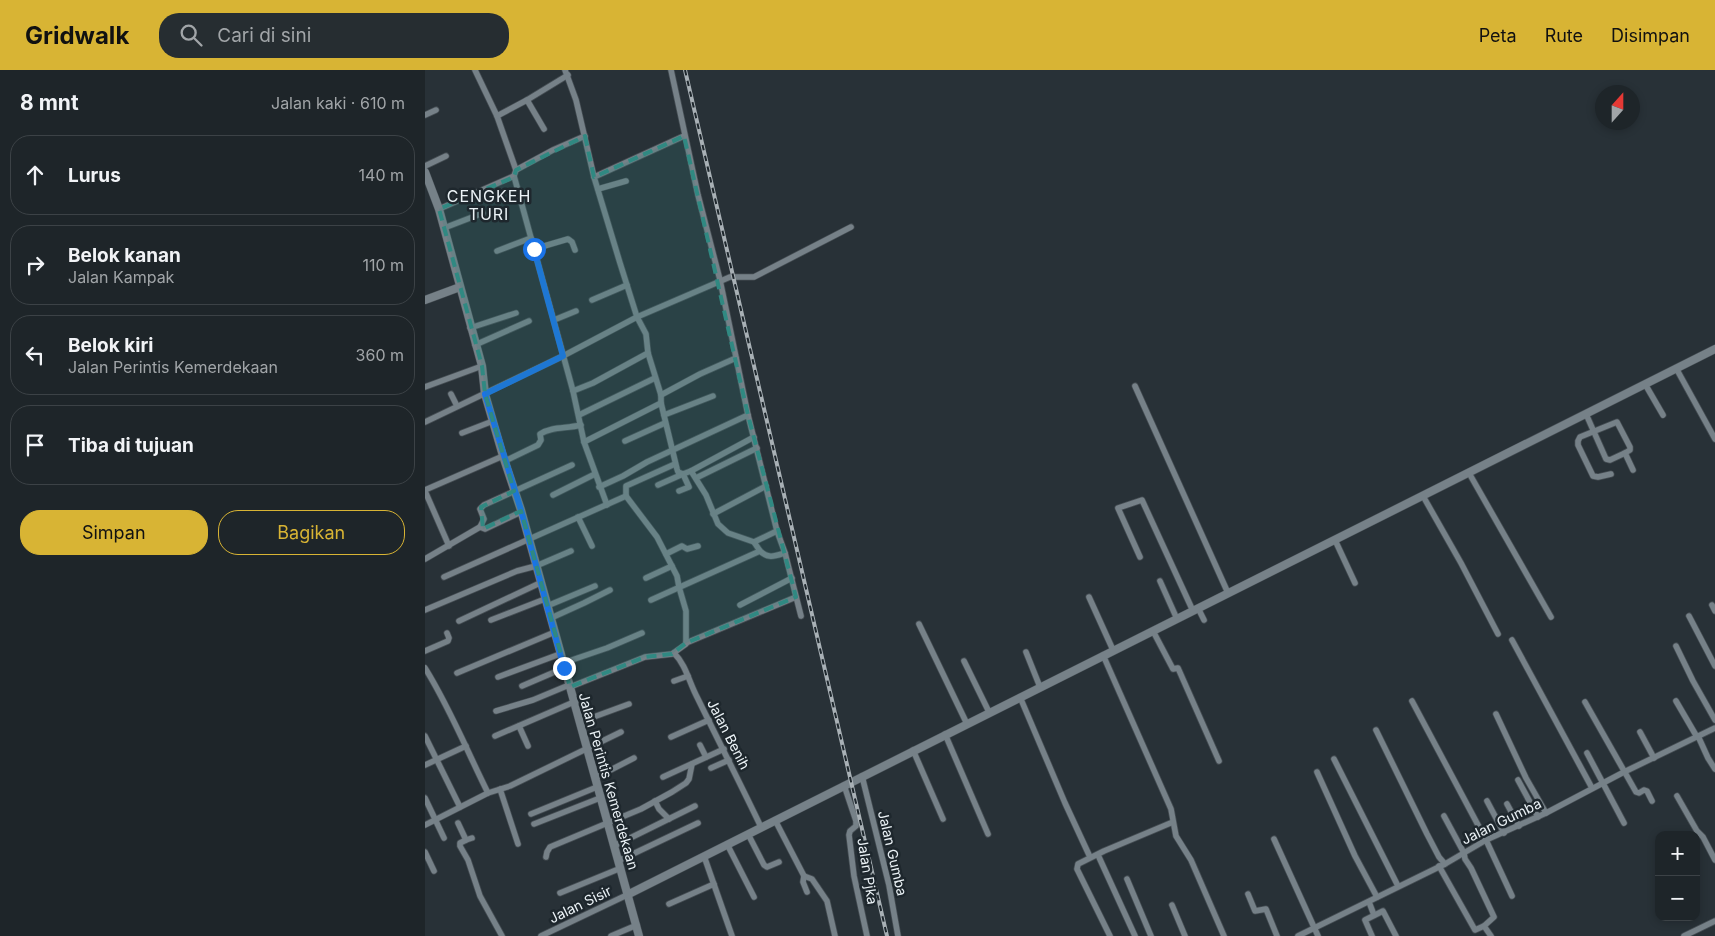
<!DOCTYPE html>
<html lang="id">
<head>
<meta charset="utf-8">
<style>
	:root { --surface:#1e2529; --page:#262d31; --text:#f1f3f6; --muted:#a1a5a8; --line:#3c4246; --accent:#d8b434 }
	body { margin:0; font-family:Inter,sans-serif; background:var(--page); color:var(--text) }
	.controls { position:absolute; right:15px; bottom:15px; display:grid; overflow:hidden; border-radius:10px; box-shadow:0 2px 8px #0003 }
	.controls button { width:45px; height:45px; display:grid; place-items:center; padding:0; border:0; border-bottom:1px solid var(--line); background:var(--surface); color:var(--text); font:25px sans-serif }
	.compass { position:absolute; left:1170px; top:15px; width:45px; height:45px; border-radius:50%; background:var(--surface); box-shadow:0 2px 8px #0003; rotate:21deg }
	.stop { position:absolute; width:15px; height:15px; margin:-11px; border:4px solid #1a73e8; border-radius:50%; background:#fff }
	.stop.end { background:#1a73e8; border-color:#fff; box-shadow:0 1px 5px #0008 }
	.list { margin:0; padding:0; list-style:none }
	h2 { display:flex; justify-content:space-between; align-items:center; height:65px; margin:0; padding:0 20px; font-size:21px }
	h2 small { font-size:16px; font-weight:400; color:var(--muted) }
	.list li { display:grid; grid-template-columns:32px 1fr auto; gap:15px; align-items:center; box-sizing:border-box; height:80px; margin:0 10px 10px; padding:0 10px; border:1px solid var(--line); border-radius:20px }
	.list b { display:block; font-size:19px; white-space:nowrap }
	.list p { margin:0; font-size:16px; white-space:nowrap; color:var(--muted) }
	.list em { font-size:16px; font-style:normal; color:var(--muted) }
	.actions { display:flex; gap:10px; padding:15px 20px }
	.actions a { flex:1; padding:11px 0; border:1px solid var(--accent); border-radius:20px; text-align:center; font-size:18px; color:var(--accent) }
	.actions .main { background:var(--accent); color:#111 }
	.icon { flex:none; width:28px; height:28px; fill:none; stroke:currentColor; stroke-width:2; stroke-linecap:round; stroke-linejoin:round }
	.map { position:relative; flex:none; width:1290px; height:866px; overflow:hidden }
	header { display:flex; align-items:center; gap:30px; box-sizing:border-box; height:70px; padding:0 25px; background:var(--accent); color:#111 }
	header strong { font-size:24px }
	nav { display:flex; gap:28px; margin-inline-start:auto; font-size:18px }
	.search { width:350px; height:45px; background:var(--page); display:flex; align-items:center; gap:12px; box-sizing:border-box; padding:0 18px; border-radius:20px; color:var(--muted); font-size:19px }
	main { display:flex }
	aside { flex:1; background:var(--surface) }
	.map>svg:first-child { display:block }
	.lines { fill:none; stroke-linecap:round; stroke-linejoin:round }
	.street-casing { stroke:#454d53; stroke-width:7 }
	.secondary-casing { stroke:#454d53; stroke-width:9 }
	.street { stroke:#768188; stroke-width:5.5 }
	.secondary { stroke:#768188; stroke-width:8 }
	.rail-casing { stroke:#a8b0b5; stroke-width:4 }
	.rail { stroke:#1e272d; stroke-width:2; stroke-dasharray:5.5; stroke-linecap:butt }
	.route { stroke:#1a73e8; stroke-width:6 }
	.marked { fill:#308982; fill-opacity:0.2; stroke:#308982; stroke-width:4; stroke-dasharray:10 6; stroke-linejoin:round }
	.labels { text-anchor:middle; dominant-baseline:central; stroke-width:5; stroke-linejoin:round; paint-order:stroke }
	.street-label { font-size:14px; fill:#ebf2f6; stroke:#1e272d }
	.quarter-label { font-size:16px; letter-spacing:1px; fill:#ebf2f6; stroke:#1e272d }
</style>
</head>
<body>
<header>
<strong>Gridwalk</strong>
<div class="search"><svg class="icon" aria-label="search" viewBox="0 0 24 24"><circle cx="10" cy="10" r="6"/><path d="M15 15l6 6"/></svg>Cari di sini</div>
<nav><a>Peta</a><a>Rute</a><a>Disimpan</a></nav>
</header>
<main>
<aside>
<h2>8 mnt<small>Jalan kaki · 610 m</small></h2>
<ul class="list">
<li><svg class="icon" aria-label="ahead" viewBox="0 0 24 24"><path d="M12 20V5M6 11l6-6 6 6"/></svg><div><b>Lurus</b></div><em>140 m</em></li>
<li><svg class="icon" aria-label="right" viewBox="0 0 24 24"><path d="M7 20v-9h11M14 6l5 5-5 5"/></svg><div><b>Belok kanan</b><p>Jalan Kampak</p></div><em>110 m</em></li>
<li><svg class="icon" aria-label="left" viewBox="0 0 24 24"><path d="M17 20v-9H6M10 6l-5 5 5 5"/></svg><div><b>Belok kiri</b><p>Jalan Perintis Kemerdekaan</p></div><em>360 m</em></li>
<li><svg class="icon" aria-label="arrive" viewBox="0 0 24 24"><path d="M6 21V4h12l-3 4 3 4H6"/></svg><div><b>Tiba di tujuan</b></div></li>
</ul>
<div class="actions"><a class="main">Simpan</a><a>Bagikan</a></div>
</aside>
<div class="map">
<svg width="1290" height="866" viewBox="0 0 1290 866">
	<rect width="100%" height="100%" fill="#283137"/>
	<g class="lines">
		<defs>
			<g id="street">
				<polyline points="50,0 72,46 91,100 89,106 148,321 159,372 182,435"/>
				<polyline points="140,0 151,30 169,107 195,193 212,247 221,264 223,283 236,325 236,333 252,399 253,402 258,404 266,401 281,425 293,454 303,463 329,472 335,481 226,530"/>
				<polyline points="246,0 273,125 295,210 323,345 352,461 360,483 376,546"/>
				<polyline points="102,30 143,5"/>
				<polyline points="0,45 11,40"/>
				<polyline points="72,46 102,30 119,59"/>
				<polyline points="0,96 21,86"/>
				<polyline points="91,100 128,80 160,66"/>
				<polyline points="169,107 259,66"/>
				<polyline points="173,119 201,111"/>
				<polyline points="14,139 89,106"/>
				<polyline points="19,158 58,143"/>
				<polyline points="109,179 143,169 147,172 150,180"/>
				<polyline points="72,181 106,168"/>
				<polyline points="167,230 202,215"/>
				<polyline points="129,250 151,241"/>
				<polyline points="45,258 91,243"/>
				<polyline points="50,275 104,251"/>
				<polyline points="1251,298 1290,369"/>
				<polyline points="1220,314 1238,345"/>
				<polyline points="710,316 803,523"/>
				<polyline points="0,317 57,296"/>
				<polyline points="148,321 168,313 223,283"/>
				<polyline points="26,324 32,336"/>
				<polyline points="236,325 275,304 311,288"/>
				<polyline points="1161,344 1181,389 1185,390 1200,383 1208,400"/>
				<polyline points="154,345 230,308"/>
				<polyline points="239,345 288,326"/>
				<polyline points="0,352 138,286 212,247 305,207 329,207 426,157"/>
				<polyline points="37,363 68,351"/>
				<polyline points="200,371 240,353"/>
				<polyline points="159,372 236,333"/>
				<path d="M80,391l33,-16 3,-5 -1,-6c13,-8 26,-5 41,-9"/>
				<polyline points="266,401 329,367"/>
				<polyline points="1044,403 1126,547"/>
				<polyline points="1186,404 1173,407 1168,406 1153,375 1153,371 1155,367 1192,352 1205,377 1205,380 1200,383"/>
				<polyline points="271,408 332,378"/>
				<polyline points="233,415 258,404 264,417 254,421"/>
				<polyline points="174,417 198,406 222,392 323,345"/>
				<polyline points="0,420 78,386"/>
				<polyline points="0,421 24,476"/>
				<polyline points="128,425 170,404"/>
				<polyline points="201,426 201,416 250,394"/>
				<polyline points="998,426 1036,493 1073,564"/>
				<polyline points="288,444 341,416"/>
				<polyline points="153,447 167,476"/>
				<polyline points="55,457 59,449 55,439 59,435 147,395"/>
				<polyline points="910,470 930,513"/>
				<polyline points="329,472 352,461"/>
				<path d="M335,481c8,8 15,5 25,2"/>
				<polyline points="241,484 257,476 262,479 273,476"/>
				<polyline points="715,487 693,438 717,430 768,541"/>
				<polyline points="0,489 55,457 60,459 96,442"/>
				<polyline points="19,507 201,426"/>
				<polyline points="221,508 247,496"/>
				<polyline points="735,511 752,549"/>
				<polyline points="664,527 688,580"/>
				<polyline points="315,535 367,508"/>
				<polyline points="1287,535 1290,541"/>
				<polyline points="122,536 170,516"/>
				<polyline points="773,538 779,550"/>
				<polyline points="0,540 92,501 111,496 146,481"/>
				<polyline points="1264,546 1290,596"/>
				<polyline points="126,548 159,533 185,520"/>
				<polyline points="66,550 120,529"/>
				<polyline points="34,551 115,513"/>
				<polyline points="494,554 542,654"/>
				<polyline points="728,561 748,599 753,598 794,691"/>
				<polyline points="1087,570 1167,718"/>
				<polyline points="261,573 371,527"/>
				<polyline points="1251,576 1268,611 1290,650"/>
				<polyline points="0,581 23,571 24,568 22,563"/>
				<polyline points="601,582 615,617"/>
				<path d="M249,583c12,12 15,29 23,44 21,43 43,86 64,130"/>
				<polyline points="678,585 746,739 751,766 766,790 799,866"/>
				<polyline points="539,591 564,642"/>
				<polyline points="138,593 182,578 217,563"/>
				<path d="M0,598c25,40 42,83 63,125"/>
				<polyline points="32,603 130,562"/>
				<polyline points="73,607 135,584"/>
				<polyline points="249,611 263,606"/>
				<polyline points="97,616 139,598"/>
				<polyline points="145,617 220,587 247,584 261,574 261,541 254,517 252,506 232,467 201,426"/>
				<polyline points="595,627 640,733 665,787"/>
				<polyline points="987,631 1061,770 1087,826"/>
				<polyline points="1251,631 1272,667"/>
				<polyline points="1160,632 1211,722 1214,723 1219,720 1222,721 1227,731"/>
				<polyline points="71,641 108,630 144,615"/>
				<polyline points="1071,644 1101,708 1121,743"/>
				<polyline points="155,652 204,634"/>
				<polyline points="94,656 103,676"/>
				<polyline points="951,660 1002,764 1014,787 1020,794"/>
				<polyline points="1215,662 1229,688"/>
				<polyline points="520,664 563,764"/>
				<polyline points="0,666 35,737"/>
				<polyline points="70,666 149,632"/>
				<polyline points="1273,666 1283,688 1290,699"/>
				<polyline points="246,667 284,650"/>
				<polyline points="275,675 281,687"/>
				<polyline points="488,680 518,749"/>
				<polyline points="1162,683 1199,753"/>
				<polyline points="909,689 973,816"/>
				<polyline points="0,695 41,676"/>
				<polyline points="286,698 304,690"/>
				<polyline points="892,702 930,786 952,827"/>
				<polyline points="437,706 464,815 473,866"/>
				<polyline points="238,707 299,679"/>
				<polyline points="170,708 209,688"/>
				<polyline points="1093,710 1113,747"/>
				<polyline points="419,715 431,751 431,756 425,761 424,765 429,806 442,866"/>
				<polyline points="75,719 93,774"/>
				<polyline points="1252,726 1272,761 1278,767 1290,790"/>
				<polyline points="0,728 19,768"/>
				<polyline points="230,731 234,739 244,749"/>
				<polyline points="1062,731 1079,763"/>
				<polyline points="1082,734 1094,756"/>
				<polyline points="106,744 172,717"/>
				<polyline points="1019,746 1039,783 1040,789 1046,798 1069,847 1059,856 1066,866"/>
				<polyline points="350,750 379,806 387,809 402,831 410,866"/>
				<polyline points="33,753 41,770 47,768"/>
				<polyline points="109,754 175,728"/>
				<polyline points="0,755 63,723 85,716 196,662"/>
				<polyline points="323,764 339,795 342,797 354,792"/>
				<polyline points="849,769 893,866"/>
				<polyline points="41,770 35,773 35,776 43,790 55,826 77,866"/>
				<polyline points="302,774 329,827"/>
				<polyline points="189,776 270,736"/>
				<polyline points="0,782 9,801"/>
				<polyline points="673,785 710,866"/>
				<polyline points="279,786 307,866"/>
				<polyline points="121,787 122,782 125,777 216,739 247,722 261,713 264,709 267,694"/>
				<polyline points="193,791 273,753"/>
				<polyline points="1014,796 1050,860 1059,856"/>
				<polyline points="379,806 378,812 382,822"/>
				<polyline points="702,809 726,866"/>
				<polyline points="135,823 196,798"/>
				<polyline points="823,824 830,841 841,839 852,866"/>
				<polyline points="944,832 949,845"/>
				<polyline points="244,834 289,814"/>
				<polyline points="747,835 760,866"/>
				<polyline points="116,866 204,824"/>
				<polyline points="186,866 212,855"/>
				<polyline points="685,866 652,799 653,794 679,781 748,752"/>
				<polyline points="873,866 1020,794 1061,770 1121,743 1199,702 1290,658"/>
				<polyline points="947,866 940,850 958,841 971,866"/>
				<polyline points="1259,866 1290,851"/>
			</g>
			<g id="secondary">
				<polyline points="0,102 14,139 57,296 60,324 78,386 96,440 214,866"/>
				<polyline points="0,230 35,217"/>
				<polyline points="204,824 1290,279"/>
			</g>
		</defs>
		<use href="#street" class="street-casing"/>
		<use href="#secondary" class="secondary-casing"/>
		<use href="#street" class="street"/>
		<use href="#secondary" class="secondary"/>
		<defs>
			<polyline id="rail" points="260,0 462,866"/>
		</defs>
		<use href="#rail" class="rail-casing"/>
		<use href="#rail" class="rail"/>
	</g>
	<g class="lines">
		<polyline class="route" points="109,179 138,286 60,324 96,440 139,598"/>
	</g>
	<path class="marked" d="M160,66l9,41 90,-41 64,279 48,182 -110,46 -14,11 -27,3 -75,30 -49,-176 -38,18 -2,-22 33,-16 -29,-97 -3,-28 -43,-157 75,-32 2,-7z"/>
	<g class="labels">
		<g class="street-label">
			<text transform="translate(304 664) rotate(63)">Jalan Benih</text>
			<text transform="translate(184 711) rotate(74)">Jalan Perintis Kemerdekaan</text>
			<text transform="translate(1076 751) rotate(-26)">Jalan Gumba</text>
			<text transform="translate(468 783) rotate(77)">Jalan Gumba</text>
			<text transform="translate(443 801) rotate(81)">Jalan Pjka</text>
			<text transform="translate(155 834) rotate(-26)">Jalan Sisir</text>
		</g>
		<g class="quarter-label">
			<text x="64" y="126">CENGKEH<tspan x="64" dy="18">TURI</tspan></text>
		</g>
	</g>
</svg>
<div class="controls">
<button>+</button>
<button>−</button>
</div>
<svg class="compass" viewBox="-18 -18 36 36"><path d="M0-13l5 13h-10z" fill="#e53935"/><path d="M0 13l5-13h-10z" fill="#a1a5a8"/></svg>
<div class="stop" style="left:109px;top:179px"></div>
<div class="stop end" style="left:139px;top:598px"></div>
</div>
</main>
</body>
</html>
